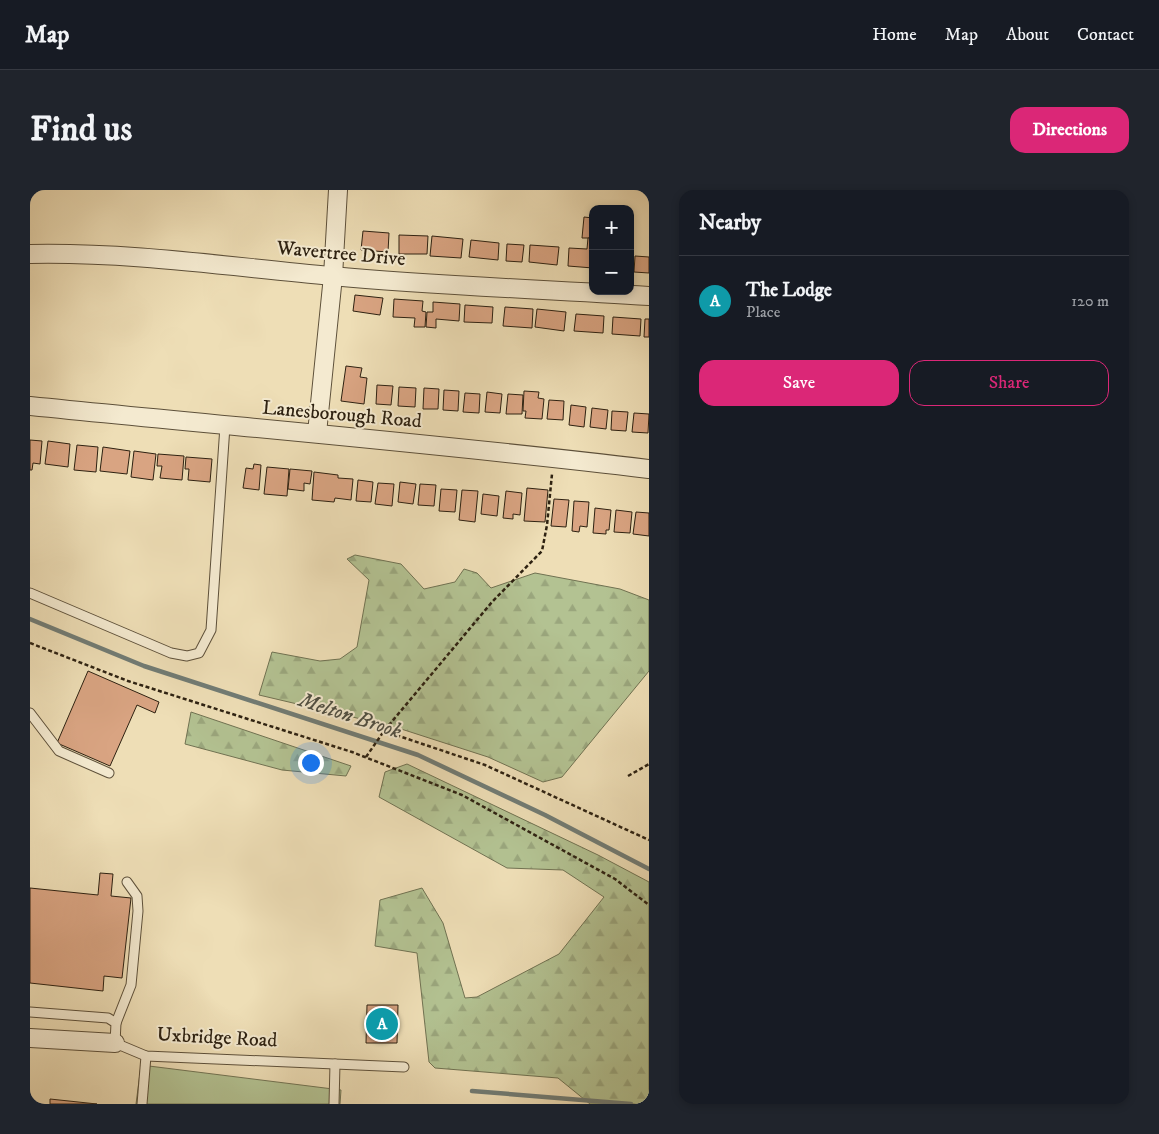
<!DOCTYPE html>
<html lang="en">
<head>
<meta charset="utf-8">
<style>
	:root { --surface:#171b24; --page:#20242c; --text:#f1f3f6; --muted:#9ea1a6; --line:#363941; --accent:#db2777 }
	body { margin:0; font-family:"IM FELL DW Pica",serif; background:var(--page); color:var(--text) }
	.controls { position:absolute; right:15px; top:15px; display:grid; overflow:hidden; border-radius:10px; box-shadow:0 2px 8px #0003 }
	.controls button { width:45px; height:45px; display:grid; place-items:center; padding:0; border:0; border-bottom:1px solid var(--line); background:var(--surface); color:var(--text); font:25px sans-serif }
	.you { position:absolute; left:280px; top:572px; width:18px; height:18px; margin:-12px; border:4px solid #fff; border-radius:50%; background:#1a73e8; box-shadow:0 0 0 8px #1a73e833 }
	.badge { display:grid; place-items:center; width:32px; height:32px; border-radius:50%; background:var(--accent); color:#fff; font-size:16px; font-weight:700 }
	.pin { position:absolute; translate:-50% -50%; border:2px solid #fff; box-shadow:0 1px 5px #0006 }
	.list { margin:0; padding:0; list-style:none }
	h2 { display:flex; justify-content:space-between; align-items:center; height:65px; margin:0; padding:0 20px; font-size:21px }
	h2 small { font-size:16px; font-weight:400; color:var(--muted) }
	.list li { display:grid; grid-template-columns:32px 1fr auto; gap:15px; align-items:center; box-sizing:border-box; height:90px; padding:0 20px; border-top:1px solid var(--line) }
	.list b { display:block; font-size:19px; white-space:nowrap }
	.list p { margin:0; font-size:16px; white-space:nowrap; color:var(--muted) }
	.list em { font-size:16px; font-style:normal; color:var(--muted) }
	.actions { display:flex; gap:10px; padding:15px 20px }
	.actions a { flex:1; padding:11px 0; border:1px solid var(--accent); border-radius:15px; text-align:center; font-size:18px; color:var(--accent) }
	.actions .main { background:var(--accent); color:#fff }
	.map { position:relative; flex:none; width:619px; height:914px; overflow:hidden; border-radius:15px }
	header { display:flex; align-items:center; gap:30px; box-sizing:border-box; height:70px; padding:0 25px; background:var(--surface); border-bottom:1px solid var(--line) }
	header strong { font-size:24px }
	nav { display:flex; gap:28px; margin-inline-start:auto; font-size:18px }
	.intro { display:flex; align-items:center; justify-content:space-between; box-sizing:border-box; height:120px; padding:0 30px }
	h1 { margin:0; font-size:35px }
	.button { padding:12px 22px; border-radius:15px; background:var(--accent); color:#fff; font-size:18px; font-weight:700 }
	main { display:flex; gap:30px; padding:0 30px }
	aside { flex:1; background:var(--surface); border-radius:15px; box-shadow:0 2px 8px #0003 }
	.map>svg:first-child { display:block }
	.green { fill:#b3c292; stroke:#707252 }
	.forest { fill:url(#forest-firs); stroke:#707252 }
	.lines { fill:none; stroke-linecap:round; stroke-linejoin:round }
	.stream { stroke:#717c75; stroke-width:4.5 }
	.building { fill:#d9a482; stroke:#2d2111 }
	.lane-casing { stroke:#5d503a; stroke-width:11 }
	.street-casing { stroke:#5d503a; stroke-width:20 }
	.path { stroke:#2d2111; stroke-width:2.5; stroke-dasharray:4 2.5; stroke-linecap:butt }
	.lane { stroke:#f4ead0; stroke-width:9 }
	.street { stroke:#f4ead0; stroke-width:18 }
	.labels { text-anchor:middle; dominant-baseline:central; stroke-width:4; stroke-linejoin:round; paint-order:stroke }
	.street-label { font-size:20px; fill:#2d2111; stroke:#f4ead0 }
	.water-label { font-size:21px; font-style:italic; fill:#4f4f43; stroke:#f4ead0 }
</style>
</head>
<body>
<header>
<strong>Map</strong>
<nav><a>Home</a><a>Map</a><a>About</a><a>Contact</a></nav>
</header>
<div class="intro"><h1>Find us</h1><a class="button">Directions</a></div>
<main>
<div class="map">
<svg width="619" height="914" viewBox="0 0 619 914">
	<defs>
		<pattern id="forest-firs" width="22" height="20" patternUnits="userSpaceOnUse" patternTransform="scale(1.25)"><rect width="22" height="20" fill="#b3c292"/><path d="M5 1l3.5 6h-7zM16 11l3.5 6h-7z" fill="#9aa67d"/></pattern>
	</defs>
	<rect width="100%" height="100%" fill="#eedeb6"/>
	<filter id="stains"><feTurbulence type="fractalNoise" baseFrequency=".004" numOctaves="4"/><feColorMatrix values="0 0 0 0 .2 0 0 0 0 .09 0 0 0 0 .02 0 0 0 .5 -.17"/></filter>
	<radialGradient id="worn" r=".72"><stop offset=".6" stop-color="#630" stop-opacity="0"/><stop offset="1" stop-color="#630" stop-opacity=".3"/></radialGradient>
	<polygon class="green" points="111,875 311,900 310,914 106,914"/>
	<g class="forest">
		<polygon points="325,365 371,374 394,399 425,392 434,379 447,383 461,398 505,383 590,399 619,410 619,481 532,587 513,592 458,567 365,537 229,505 242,462 290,471 310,469 327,457 339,390 317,369"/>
		<polygon points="161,522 321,576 316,586 252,580 155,554"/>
		<polygon points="377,574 568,665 619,692 619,914 560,914 528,888 405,878 399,872 387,763 345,756 350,710 392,698 413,733 435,808 447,807 529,764 574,707 533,680 477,678 349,607 355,582"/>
	</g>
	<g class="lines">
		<g class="stream">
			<polyline points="0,429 114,476 388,565 515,625 619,679"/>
			<polyline points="442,901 601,914"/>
		</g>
	</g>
	<g class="building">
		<polygon points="554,27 563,28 563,48 552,48"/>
		<polygon points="333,41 359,43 358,62 331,60"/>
		<polygon points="369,45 398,46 397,64 369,64"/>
		<polygon points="402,46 433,49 431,68 400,66"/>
		<polygon points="558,48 563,48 563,78 538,76 539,58 557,59"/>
		<polygon points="441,50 469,53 468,70 439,67"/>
		<polygon points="477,54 494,55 492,72 476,71"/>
		<polygon points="500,55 529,57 527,75 499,72"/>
		<polygon points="605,66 619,67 619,83 604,82"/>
		<polygon points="325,105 353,108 350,125 323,121"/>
		<polygon points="364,109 393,111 392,121 396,122 395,137 384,137 385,128 363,127"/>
		<polygon points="403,112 430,114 429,131 406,129 406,138 396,137 397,122 403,122"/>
		<polygon points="435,115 463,117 462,133 434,132"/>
		<polygon points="475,117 503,119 502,138 473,136"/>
		<polygon points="507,119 536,122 534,141 505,137"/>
		<polygon points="546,124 574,126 573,143 544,141"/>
		<polygon points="583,127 611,129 610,146 582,144"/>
		<polygon points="615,129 619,129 619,147 614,147"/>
		<polygon points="316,176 332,178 330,187 337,188 334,214 311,211"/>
		<polygon points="347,195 363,196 361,215 346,214"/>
		<polygon points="369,197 386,198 385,217 368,216"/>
		<polygon points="394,198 409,199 408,219 393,219"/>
		<polygon points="414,200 429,201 428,221 413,220"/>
		<polygon points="494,201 509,202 508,208 514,209 512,229 495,228 496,221 493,221"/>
		<polygon points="457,202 472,204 470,223 455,222"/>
		<polygon points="435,203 450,204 449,223 433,222"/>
		<polygon points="478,204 493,205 492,224 476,224"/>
		<polygon points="519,210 534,211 533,230 517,229"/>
		<polygon points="541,215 556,217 554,237 539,235"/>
		<polygon points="562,218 578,220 576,239 560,237"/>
		<polygon points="582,221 598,222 596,241 581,240"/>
		<polygon points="604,223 619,224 618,243 602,242"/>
		<polygon points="0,250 12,251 10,274 3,273 2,280 0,280"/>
		<polygon points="18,251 40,254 38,277 15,274"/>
		<polygon points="47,255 68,257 66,282 44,280"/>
		<polygon points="73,257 100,261 97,284 70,281"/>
		<polygon points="104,261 126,264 123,290 101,287"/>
		<polygon points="128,264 154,266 152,290 130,288 132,276 127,276"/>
		<polygon points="156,267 182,269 180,292 158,290 159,279 155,279"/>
		<polygon points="224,274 231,275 229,300 213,298 216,278 223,279"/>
		<polygon points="237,277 259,279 257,306 234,304"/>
		<polygon points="260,279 282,281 280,294 274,293 274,301 258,299"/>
		<polygon points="284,282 308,285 308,288 323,289 321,310 305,308 304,312 282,310"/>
		<polygon points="328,290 343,292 341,312 326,311"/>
		<polygon points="370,292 386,294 383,314 368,312"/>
		<polygon points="348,293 364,294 362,316 345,314"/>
		<polygon points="390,294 406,295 404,316 388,315"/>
		<polygon points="497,298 518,300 515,332 494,331"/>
		<polygon points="411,299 427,300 425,322 409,321"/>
		<polygon points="432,300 448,301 445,332 429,330"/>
		<polygon points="476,301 492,303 490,325 483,324 483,329 473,328"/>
		<polygon points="453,304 469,306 467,326 451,324"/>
		<polygon points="524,309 539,310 536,337 521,336"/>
		<polygon points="544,311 559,312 557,337 550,336 549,342 542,341"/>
		<polygon points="565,318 581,320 579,340 576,340 576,344 563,343"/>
		<polygon points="586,320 602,322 600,343 584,342"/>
		<polygon points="606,322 619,323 619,346 603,344"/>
		<polygon points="58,481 129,512 125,523 107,515 80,576 27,553"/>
		<polygon points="70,683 83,684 81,706 101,708 92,788 74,786 73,801 0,793 0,698 68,705"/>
		<polygon points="337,815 368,815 367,853 336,853"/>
		<polygon points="20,909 67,914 20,914"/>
	</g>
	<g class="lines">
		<defs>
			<g id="lane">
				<polyline points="0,403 141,463 157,466 169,463 181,440 195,236"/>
				<polyline points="0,523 29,561 79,583"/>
				<polyline points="0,822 78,828 86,833 85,853 116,866 374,877"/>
				<polyline points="86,833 101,795 108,721 107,706 97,692"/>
				<polyline points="112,914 116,866"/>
				<polyline points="304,914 305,874"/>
			</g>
			<g id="street">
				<path d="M0,64c101,-2 201,13 302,22 105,10 211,13 317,20"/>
				<path d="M0,216c206,21 413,38 619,63"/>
				<polyline points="287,243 303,86 308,0"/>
				<polyline points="0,848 85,853"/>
			</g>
		</defs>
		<use href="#lane" class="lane-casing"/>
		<use href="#street" class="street-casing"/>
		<g class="path">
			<polyline points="0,453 98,491 322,562 432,605 585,689 619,715"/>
			<polyline points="354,541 455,575 619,650"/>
			<polyline points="336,567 354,541 462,412 512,361 517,335 522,284"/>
			<polyline points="598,586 619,574"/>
		</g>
		<use href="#lane" class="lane"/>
		<use href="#street" class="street"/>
	</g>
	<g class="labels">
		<g class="street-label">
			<text transform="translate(311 64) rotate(5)">Wavertree Drive</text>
			<text transform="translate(312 225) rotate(5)">Lanesborough Road</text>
			<text transform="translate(187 848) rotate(3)">Uxbridge Road</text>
		</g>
		<g class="water-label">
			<text transform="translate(320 526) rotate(18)">Melton Brook</text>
		</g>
	</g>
	<rect width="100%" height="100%" filter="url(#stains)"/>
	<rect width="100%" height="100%" fill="url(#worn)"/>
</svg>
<div class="controls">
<button>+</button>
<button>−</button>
</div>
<div class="you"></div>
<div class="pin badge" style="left:352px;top:834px;background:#0f9aa8">A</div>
</div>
<aside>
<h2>Nearby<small></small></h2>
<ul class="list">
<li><span class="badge" style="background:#0f9aa8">A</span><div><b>The Lodge</b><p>Place</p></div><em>120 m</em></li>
</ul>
<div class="actions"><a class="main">Save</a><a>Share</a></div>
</aside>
</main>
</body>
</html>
